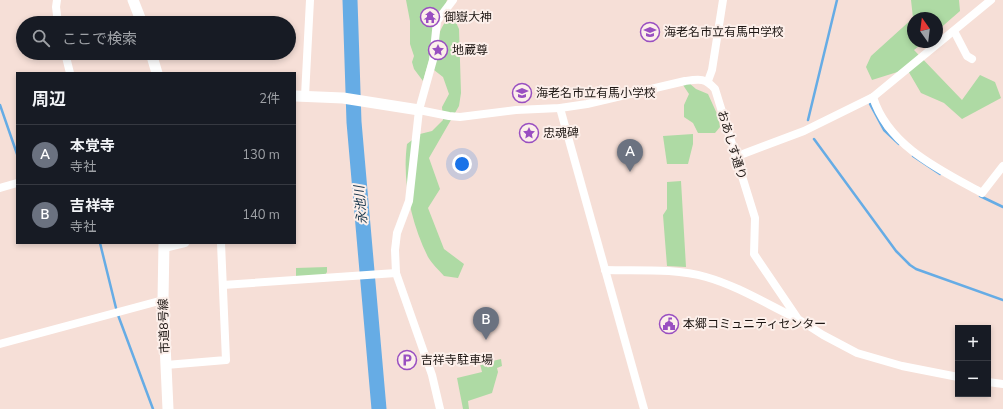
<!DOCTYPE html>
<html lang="ja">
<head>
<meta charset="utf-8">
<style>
	:root { --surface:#171b24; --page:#20242c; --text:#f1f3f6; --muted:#9ea1a6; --line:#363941; --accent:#2563eb }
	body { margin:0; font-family:"Nunito Sans","Noto Sans JP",sans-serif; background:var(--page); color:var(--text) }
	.controls { position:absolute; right:12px; bottom:12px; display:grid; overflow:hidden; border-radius:0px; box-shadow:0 2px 6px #0003 }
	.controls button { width:36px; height:36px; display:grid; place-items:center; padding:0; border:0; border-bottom:1px solid var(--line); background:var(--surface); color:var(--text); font:20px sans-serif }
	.compass { position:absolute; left:907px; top:12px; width:36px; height:36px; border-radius:50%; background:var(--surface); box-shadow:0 2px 6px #0003; rotate:346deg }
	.you { position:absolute; left:462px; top:164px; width:14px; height:14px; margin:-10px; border:3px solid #fff; border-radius:50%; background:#1a73e8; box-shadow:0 0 0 6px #1a73e833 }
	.badge { display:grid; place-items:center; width:26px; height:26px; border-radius:50%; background:var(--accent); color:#fff; font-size:13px; font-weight:700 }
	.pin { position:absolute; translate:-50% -33px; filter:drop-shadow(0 1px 2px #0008) }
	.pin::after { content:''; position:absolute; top:21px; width:14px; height:12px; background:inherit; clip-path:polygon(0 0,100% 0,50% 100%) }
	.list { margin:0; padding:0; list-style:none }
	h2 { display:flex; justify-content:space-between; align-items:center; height:52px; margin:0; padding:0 16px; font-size:17px }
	h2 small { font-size:13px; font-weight:400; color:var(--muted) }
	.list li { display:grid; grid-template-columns:26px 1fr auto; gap:12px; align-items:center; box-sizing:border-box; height:60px; padding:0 16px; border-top:1px solid var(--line) }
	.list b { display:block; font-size:15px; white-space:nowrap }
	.list p { margin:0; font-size:13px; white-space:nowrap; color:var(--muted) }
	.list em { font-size:13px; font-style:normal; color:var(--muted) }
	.icon { flex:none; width:22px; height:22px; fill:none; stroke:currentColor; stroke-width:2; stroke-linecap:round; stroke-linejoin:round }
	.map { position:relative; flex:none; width:1003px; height:409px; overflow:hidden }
	.search { position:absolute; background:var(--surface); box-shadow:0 2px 6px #0003; left:16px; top:16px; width:280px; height:44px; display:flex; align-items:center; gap:10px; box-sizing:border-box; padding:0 14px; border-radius:22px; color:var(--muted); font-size:15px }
	.panel { position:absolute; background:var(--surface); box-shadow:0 2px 6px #0003; left:16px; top:72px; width:280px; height:172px; border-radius:0px }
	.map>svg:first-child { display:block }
	.green { fill:#aedaa4 }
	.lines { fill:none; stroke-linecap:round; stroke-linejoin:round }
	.stream { stroke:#66ace5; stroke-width:2.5 }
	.river { stroke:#66ace5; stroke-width:15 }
	.street { stroke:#fff; stroke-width:8 }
	.secondary { stroke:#fff; stroke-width:11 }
	.labels { text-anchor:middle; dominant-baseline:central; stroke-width:4; stroke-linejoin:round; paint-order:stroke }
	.poi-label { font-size:12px; fill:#1d1613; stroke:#fcefea; text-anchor:start }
	.street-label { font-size:12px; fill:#1d1613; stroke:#fcefea }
	.water-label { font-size:13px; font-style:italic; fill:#16354c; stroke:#fcefea }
</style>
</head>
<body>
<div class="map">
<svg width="1003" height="409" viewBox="0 0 1003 409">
	<rect width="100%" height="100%" fill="#f6dfd7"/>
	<g class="green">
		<polygon points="406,0 447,0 423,81 414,69 412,62 414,56 410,44 410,21"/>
		<polygon points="911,0 959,0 960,11 937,31 937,18 913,18"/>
		<path d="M452,14l7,15 2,64 -2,13 -30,52 11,31 -12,19 16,41 20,15 -6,14 -14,-2c-5,-6 -12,-12 -16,-19 -17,-34 -26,-76 -21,-113l13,-10 12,-3 11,-11 -1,-13 7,-13 -6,-17 -9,-7c2,-22 1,-39 18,-56z"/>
		<polygon points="913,18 913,42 924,42 914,50 962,100 980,75 995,82 1001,98 962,119 944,103 921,93 907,69 872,80 866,67 871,56"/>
		<polygon points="689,83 696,89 708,94 718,116 720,127 715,133 698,133 693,123 684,117 684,105 689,94 683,85"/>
		<polygon points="693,134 693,144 688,164 667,164 663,136"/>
		<polygon points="681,181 686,267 667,266 663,215 667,209 667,182"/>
		<polygon points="327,267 327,272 325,275 296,277 296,268"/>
		<polygon points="501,359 502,366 497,368 498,372 492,393 468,401 469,409 463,409 457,378 482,372 480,364"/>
	</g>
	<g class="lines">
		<g class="stream">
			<polyline points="870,104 884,130 899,144"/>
			<polyline points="0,105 17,154"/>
			<polyline points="808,120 837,0"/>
			<polyline points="814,139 896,251 910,265 916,269 1003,300"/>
			<polyline points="913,156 940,174"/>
			<polyline points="980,196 1003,207"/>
			<polyline points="100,243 116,308"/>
			<polyline points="118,315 153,409"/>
		</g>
		<polyline class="river" points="350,0 354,122 379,409"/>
		<g class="street">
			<polyline points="57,0 56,7 58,23"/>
			<polyline points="954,31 967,56 972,59"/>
			<polyline points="65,53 70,73"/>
			<polyline points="708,81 712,70 723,0"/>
			<polyline points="305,96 310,0"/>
			<path d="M873,97c15,49 67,73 109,96l21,-27"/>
			<polyline points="560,108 644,409"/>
			<path d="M419,110l30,6 11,1 56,-7 44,-2 27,-4 98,-23c15,-2 20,-3 30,8l40,129 -1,36 44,65 25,16 34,18 45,13 56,11"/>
			<polyline points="735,157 804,131 873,97 991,0"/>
			<polyline points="0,188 17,183"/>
			<polyline points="164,248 185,243"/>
			<path d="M605,270c32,1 70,-2 101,7 32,9 62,28 92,42"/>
			<polyline points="223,285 396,273"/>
			<polyline points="0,344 163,300"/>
			<polyline points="166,365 226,360 221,243"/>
			<polyline points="988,382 1003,384"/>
			<polyline points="440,409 432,375 396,273 395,250 397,233 409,201 419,110 433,60 437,21 453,0"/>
		</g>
		<g class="secondary">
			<polyline points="133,0 142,23"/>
			<polyline points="151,53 157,73"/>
			<polyline points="295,96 343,98 419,110"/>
			<polyline points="164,243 163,300 168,409"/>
		</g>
	</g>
	<defs>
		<symbol id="temple-ring" viewBox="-11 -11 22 22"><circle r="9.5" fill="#fcefea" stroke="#994fc1" stroke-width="1.5"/><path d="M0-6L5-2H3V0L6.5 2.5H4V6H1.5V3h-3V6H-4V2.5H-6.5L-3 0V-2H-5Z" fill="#994fc1"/></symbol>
		<symbol id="school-ring" viewBox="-11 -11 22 22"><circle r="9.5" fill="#fcefea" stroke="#994fc1" stroke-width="1.5"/><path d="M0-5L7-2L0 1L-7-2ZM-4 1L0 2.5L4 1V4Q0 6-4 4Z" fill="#994fc1"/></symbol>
		<symbol id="sight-ring" viewBox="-11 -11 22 22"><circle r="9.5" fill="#fcefea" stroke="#994fc1" stroke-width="1.5"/><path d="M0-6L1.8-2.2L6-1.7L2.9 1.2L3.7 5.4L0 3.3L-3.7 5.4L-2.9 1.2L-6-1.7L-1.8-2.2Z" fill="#994fc1"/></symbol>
		<symbol id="civic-ring" viewBox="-11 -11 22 22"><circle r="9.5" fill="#fcefea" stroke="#994fc1" stroke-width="1.5"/><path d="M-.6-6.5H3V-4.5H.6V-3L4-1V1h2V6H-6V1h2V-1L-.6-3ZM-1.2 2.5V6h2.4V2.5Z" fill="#994fc1"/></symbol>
		<symbol id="parking-ring" viewBox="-11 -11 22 22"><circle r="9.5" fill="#fcefea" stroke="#994fc1" stroke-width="1.5"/><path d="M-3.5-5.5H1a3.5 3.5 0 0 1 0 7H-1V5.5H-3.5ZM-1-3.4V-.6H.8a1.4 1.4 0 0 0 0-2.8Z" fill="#994fc1"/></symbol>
	</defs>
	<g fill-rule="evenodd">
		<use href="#temple-ring" x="419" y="6" width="22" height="22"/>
		<use href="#school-ring" x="639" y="21" width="22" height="22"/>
		<use href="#sight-ring" x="427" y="39" width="22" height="22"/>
		<use href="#school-ring" x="511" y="82" width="22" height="22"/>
		<use href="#sight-ring" x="518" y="122" width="22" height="22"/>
		<use href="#civic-ring" x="658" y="313" width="22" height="22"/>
		<use href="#parking-ring" x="396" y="349" width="22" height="22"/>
	</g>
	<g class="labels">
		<g class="poi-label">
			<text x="444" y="17">御嶽大神</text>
			<text x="664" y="32">海老名市立有馬中学校</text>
			<text x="452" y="50">地蔵尊</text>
			<text x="536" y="93">海老名市立有馬小学校</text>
			<text x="543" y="133">忠魂碑</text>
			<text x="683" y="324">本郷コミュニティセンター</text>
			<text x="421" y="360">吉祥寺駐車場</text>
		</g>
		<g class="street-label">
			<text transform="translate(732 145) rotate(73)">おあしす通り</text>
			<text transform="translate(164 326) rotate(-92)">市道8号線</text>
		</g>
		<g class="water-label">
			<text transform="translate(361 205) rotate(-95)">永池川</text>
		</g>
	</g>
</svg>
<div class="controls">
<button>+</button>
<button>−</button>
</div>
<svg class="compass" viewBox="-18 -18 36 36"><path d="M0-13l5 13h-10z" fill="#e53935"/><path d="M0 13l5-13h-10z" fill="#9ea1a6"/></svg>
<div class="you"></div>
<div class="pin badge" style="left:630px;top:172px;background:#6b7280">A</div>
<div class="pin badge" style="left:486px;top:340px;background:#6b7280">B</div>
<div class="search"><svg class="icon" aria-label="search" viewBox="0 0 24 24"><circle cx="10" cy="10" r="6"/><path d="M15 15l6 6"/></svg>ここで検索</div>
<section class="panel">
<h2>周辺<small>2件</small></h2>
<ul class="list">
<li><span class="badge" style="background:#6b7280">A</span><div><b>本覚寺</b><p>寺社</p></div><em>130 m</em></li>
<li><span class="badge" style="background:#6b7280">B</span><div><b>吉祥寺</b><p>寺社</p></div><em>140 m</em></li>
</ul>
</section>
</div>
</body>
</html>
